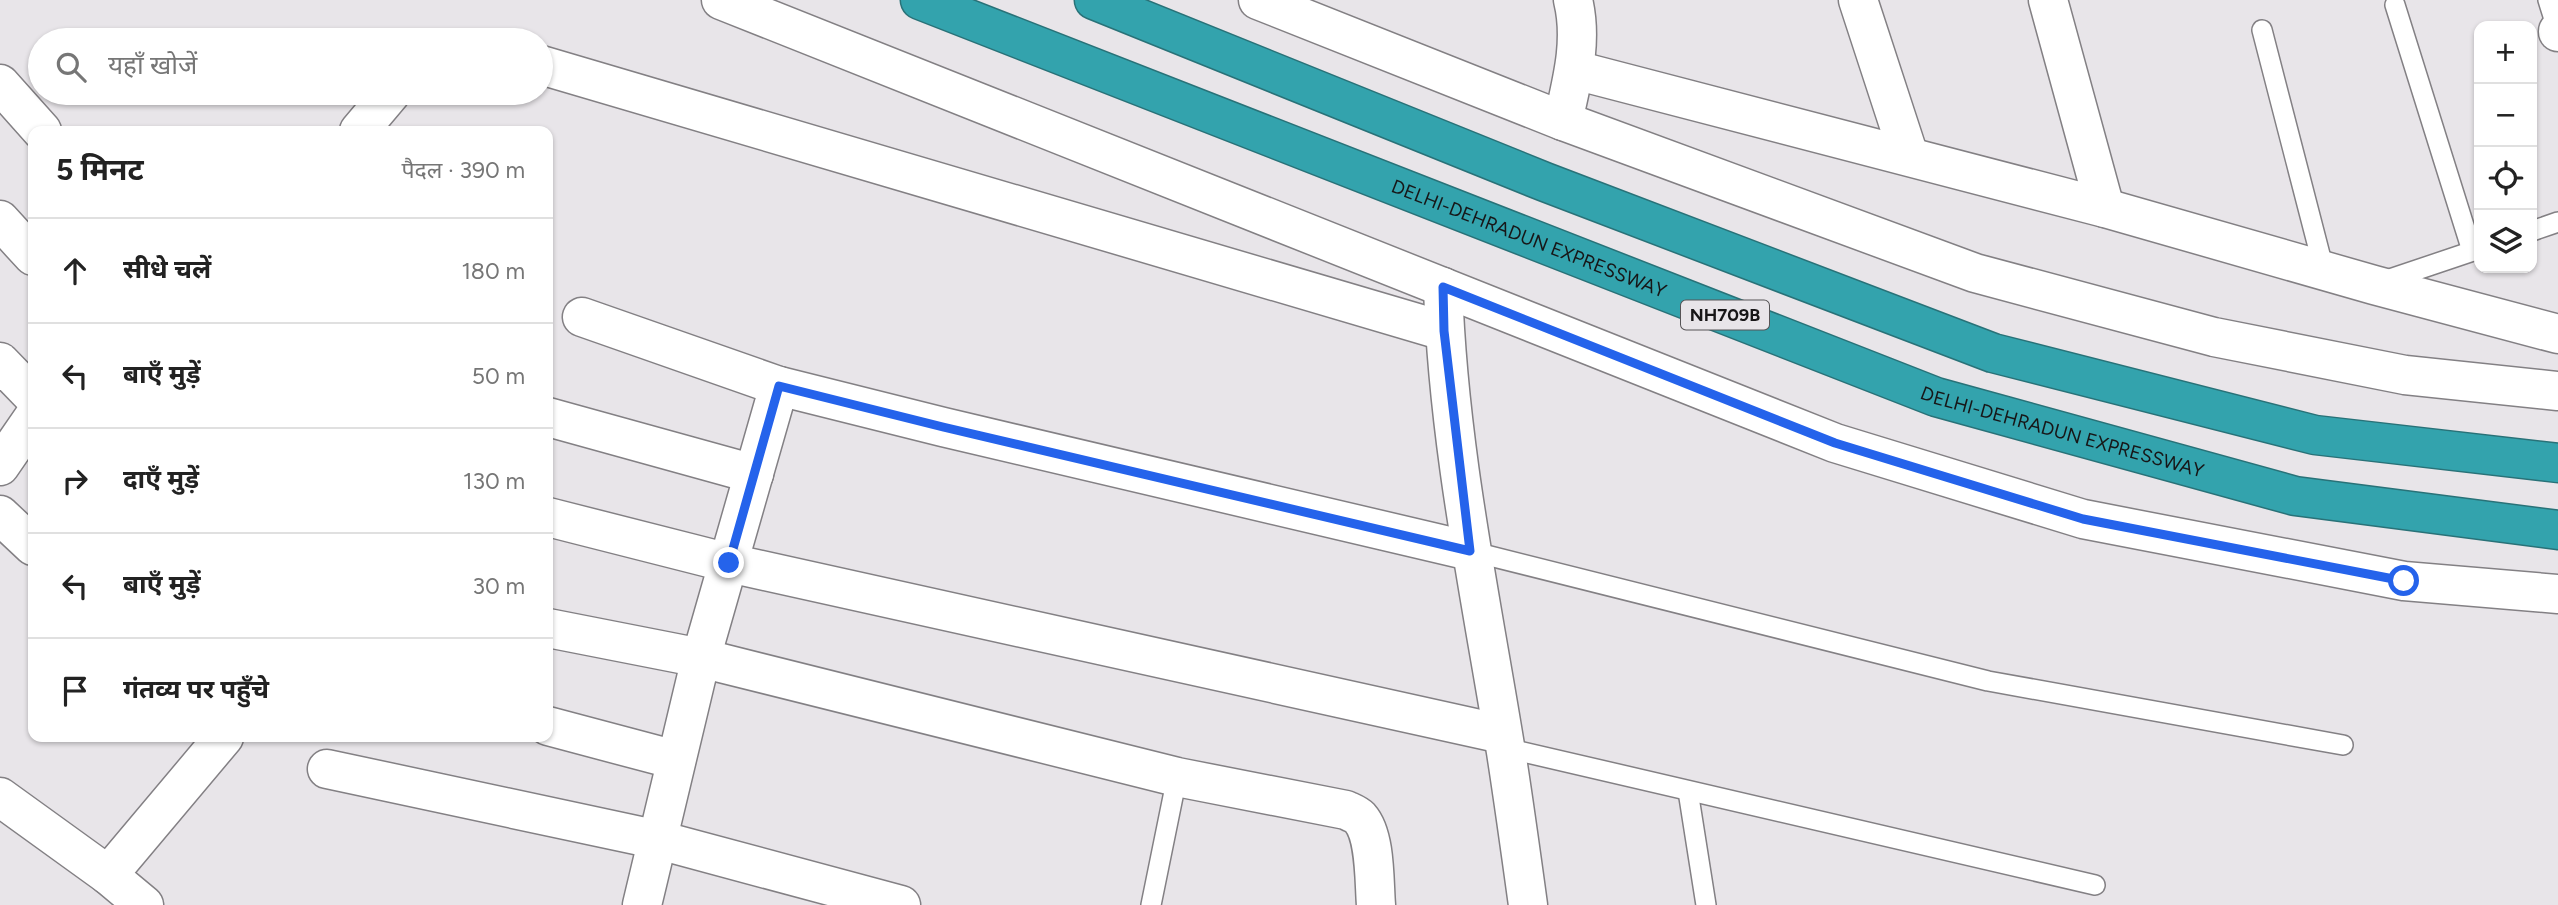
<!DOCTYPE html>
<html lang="hi">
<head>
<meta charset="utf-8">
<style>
	:root { --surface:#fff; --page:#f6f6f6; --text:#222; --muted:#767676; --line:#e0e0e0 }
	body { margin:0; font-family:Figtree,"Noto Sans Devanagari",sans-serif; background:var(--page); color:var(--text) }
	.controls { position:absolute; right:21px; top:21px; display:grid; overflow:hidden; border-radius:14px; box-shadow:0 2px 5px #0004 }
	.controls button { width:63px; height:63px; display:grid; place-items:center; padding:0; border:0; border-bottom:2px solid var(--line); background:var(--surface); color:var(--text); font:35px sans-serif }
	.stop { position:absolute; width:21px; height:21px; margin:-16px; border:5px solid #2563eb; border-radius:50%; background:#fff }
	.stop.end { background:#2563eb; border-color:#fff; box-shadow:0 2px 7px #0008 }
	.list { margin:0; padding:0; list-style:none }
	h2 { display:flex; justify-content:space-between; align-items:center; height:91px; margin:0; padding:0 28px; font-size:30px }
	h2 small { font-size:23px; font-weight:400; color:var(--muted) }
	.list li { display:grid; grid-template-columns:46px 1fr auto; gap:21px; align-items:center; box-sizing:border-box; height:105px; padding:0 28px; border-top:2px solid var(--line) }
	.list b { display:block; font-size:26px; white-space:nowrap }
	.list em { font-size:23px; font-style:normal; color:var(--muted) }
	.icon { flex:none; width:38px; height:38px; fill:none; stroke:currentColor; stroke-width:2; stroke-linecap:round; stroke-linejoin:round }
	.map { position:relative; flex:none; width:2558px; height:905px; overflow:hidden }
	.search { position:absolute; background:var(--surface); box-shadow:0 2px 5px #0004; left:28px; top:28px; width:525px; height:77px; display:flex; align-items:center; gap:18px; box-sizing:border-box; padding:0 24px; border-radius:38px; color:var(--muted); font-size:26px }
	.panel { position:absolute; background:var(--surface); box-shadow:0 2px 5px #0004; left:28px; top:126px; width:525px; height:616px; border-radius:14px }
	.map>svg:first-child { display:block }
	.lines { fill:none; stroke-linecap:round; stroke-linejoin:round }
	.service-casing { stroke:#838084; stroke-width:22 }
	.minor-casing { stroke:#838084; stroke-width:41 }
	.tertiary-casing { stroke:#838084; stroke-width:41 }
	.motorway-casing { stroke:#297278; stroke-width:41 }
	.service { stroke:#fff; stroke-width:19 }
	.minor { stroke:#fff; stroke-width:38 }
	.tertiary { stroke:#fff; stroke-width:38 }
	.motorway { stroke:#33a3ad; stroke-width:38 }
	.route { stroke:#2563eb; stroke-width:9 }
	.labels { text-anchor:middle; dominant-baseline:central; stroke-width:5; stroke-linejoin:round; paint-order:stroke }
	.shield { fill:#e8e5e9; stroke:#565456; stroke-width:2 }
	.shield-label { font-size:18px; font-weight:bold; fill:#171617 }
	.street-label { font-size:19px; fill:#171617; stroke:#e8e5e9 }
</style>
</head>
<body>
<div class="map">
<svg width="2558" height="905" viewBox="0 0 2558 905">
	<rect width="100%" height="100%" fill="#e8e5e9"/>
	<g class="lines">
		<defs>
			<g id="service">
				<polyline points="2548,0 2558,32"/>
				<polyline points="2395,5 2472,251"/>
				<polyline points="2262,30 2324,270"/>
				<polyline points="2532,231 2558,222"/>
				<polyline points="2381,282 2479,249"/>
				<polyline points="1470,551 1988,681 2343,745"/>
				<polyline points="1506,748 2095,885"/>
				<polyline points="1688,791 1706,905"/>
				<polyline points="1151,905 1177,777"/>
			</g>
			<g id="minor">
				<polyline points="1858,0 1909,156"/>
				<polyline points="2048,0 2105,208"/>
				<polyline points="2558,32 2558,31"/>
				<polyline points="541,65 1444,331"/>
				<polyline points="1575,70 2105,208 2374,285 2558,334"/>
				<polyline points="0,84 42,131"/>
				<path d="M1563,121c9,-40 20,-80 10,-121"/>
				<polyline points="359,131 391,93"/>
				<polyline points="0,220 33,256"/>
				<polyline points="582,317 779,386 943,427 1470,551"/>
				<polyline points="0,362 33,396"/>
				<polyline points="548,417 754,474"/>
				<polyline points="0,466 33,418"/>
				<polyline points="0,515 33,546"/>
				<polyline points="548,517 729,563 1502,734"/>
				<path d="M548,628l153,30 476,119 169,33c4,2 10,4 14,8 16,18 14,64 16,87"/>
				<polyline points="548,726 676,760"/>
				<polyline points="327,769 659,840 901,905"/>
				<polyline points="0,797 108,875 144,905"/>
				<polyline points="108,875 224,737"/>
				<polyline points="642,905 701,658 779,386"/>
			</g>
			<g id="tertiary">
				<polyline points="721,0 1835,443 2083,519 2404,581 2558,594"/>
				<polyline points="1258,0 1563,121 1975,273 2214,337 2405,375 2558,391"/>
				<path d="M1443,287c5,157 38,311 63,465 8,51 15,102 22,153"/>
			</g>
			<g id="motorway">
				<path id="s1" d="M920,0l1016,397 359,99 263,34"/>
				<polyline points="1094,0 1545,182 1993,353 2315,435 2558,463"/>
			</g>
		</defs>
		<use href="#service" class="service-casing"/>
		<use href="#minor" class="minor-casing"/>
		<use href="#tertiary" class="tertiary-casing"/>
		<use href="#motorway" class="motorway-casing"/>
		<use href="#service" class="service"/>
		<use href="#minor" class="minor"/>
		<use href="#tertiary" class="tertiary"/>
		<use href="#motorway" class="motorway"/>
	</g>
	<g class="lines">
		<polyline class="route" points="729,563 779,386 943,427 1470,551 1444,331 1443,287 1835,443 2083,519 2404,581"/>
	</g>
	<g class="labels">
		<rect class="shield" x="1681" y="300.5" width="88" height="29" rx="5"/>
		<g class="shield-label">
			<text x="1725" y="315">NH709B</text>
		</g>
		<g class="street-label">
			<text stroke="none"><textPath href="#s1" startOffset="654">DELHI-DEHRADUN EXPRESSWAY</textPath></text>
			<text stroke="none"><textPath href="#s1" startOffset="1222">DELHI-DEHRADUN EXPRESSWAY</textPath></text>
		</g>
	</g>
</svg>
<div class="controls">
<button>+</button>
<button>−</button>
<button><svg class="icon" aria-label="locate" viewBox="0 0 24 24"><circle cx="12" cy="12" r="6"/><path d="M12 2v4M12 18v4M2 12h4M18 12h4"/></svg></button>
<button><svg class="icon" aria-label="layers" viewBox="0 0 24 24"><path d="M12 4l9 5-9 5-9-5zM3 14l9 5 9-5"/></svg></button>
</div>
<div class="stop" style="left:2404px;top:581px"></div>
<div class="stop end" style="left:729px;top:563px"></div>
<div class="search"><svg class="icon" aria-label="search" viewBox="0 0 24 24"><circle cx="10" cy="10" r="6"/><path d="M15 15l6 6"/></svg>यहाँ खोजें</div>
<section class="panel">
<h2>5 मिनट<small>पैदल · 390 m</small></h2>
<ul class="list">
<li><svg class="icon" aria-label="ahead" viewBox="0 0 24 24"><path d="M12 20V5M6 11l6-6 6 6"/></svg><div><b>सीधे चलें</b></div><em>180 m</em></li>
<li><svg class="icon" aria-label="left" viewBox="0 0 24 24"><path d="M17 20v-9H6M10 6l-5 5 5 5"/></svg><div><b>बाएँ मुड़ें</b></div><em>50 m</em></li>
<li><svg class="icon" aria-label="right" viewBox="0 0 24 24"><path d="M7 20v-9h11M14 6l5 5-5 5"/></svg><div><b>दाएँ मुड़ें</b></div><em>130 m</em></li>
<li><svg class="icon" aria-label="left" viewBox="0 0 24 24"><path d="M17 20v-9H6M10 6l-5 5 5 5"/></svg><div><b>बाएँ मुड़ें</b></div><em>30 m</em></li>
<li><svg class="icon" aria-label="arrive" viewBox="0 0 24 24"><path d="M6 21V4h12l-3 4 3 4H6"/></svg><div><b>गंतव्य पर पहुँचे</b></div></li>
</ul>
</section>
</div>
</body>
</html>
